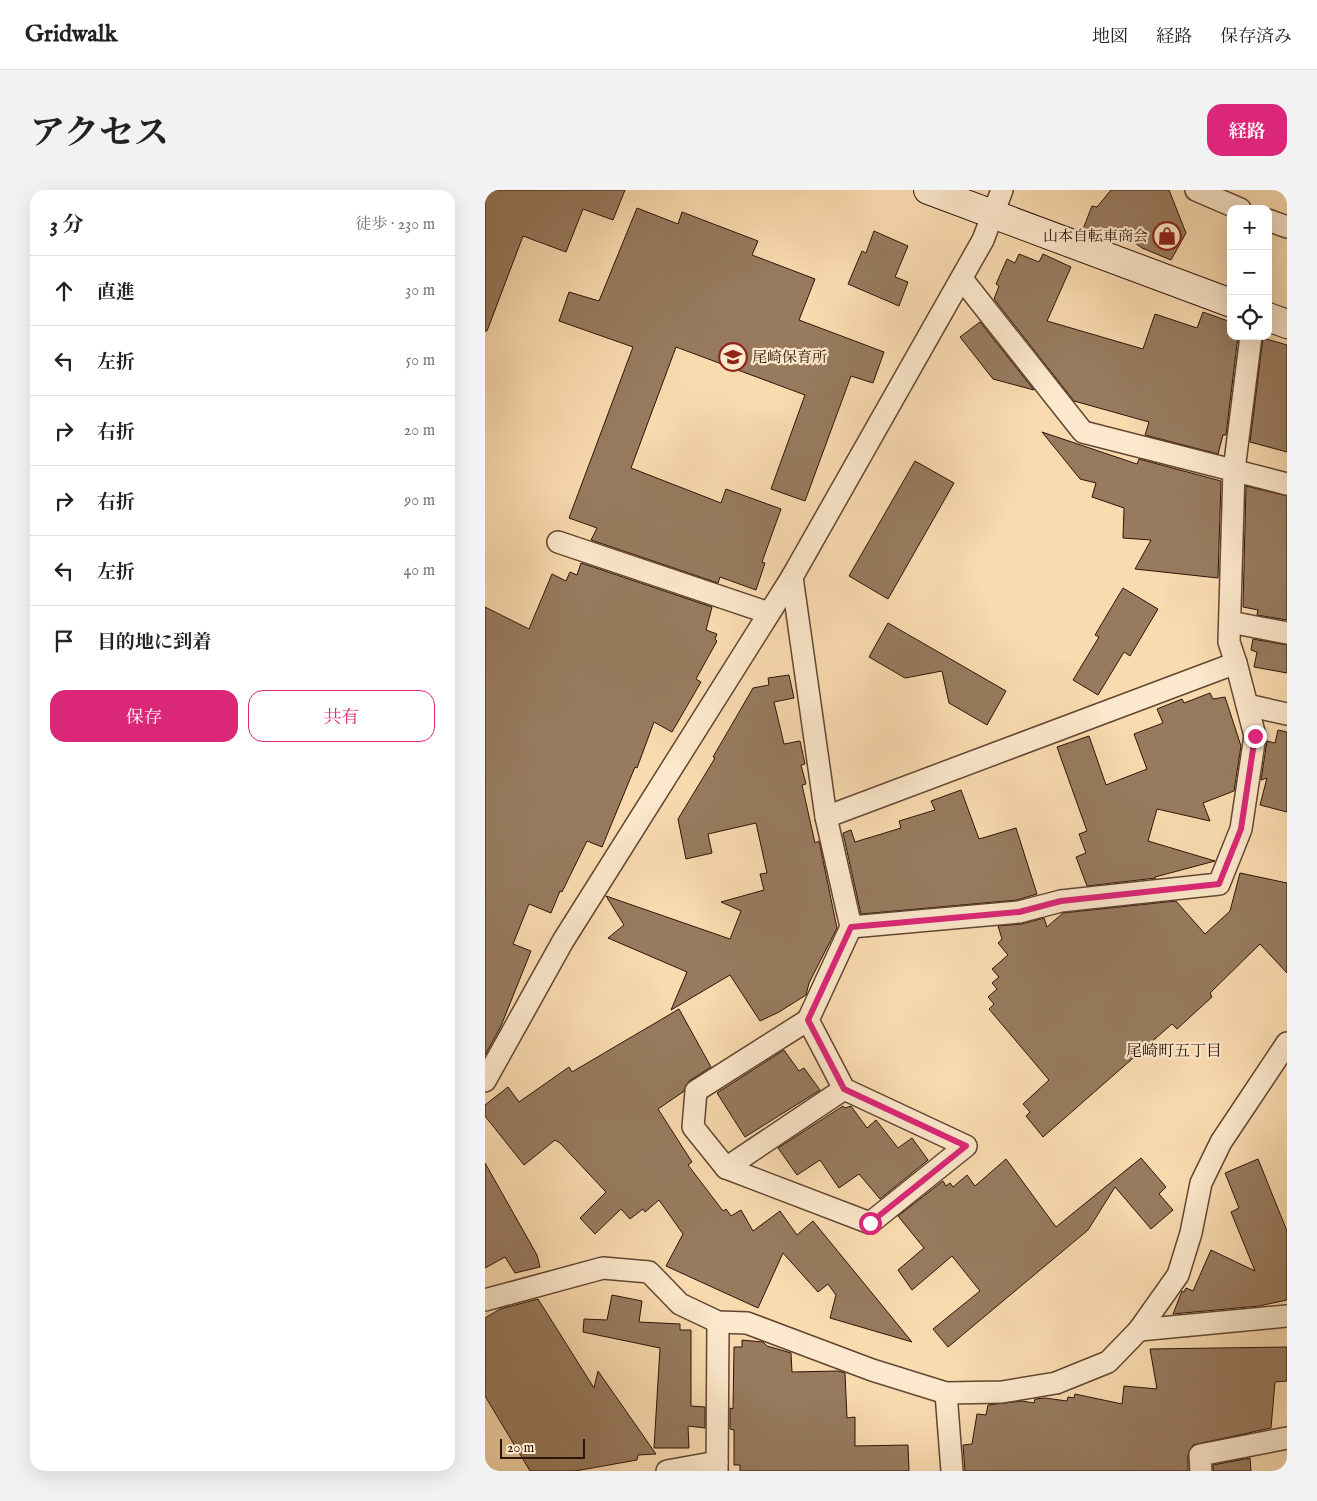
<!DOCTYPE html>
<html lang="ja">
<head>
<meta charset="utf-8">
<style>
	:root { --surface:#fff; --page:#f2f2f2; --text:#222; --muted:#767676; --line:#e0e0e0; --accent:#db2777 }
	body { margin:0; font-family:"IM FELL English","Noto Serif JP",serif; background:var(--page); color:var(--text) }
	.controls { position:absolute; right:15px; top:15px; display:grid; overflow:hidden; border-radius:10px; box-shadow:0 5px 20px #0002 }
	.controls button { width:45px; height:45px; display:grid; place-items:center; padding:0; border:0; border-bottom:1px solid var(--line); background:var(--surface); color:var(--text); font:25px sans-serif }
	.scale { position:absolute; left:15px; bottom:12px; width:85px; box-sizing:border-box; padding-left:5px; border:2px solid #2e1407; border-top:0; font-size:14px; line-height:18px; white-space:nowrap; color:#2e1407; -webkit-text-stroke:4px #fce8cc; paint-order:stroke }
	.stop { position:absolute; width:15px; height:15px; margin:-11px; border:4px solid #db2777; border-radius:50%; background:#fff }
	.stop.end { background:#db2777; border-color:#fff; box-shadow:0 1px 5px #0008 }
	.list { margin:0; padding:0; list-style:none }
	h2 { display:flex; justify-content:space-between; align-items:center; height:65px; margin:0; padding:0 20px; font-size:21px }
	h2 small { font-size:16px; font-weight:400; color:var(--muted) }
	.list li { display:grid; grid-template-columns:32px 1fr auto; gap:15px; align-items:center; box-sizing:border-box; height:70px; padding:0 20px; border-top:1px solid var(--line) }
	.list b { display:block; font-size:19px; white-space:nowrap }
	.list em { font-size:16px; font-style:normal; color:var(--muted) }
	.actions { display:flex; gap:10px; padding:15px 20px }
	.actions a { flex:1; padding:11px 0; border:1px solid var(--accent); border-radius:15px; text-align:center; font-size:18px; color:var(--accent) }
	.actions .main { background:var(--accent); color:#fff }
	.icon { flex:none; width:28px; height:28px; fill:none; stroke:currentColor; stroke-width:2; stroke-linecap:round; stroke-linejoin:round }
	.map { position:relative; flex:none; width:802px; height:1281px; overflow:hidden; border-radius:15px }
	header { display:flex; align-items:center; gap:30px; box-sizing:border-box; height:70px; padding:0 25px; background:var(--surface); border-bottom:1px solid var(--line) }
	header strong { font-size:24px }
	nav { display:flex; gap:28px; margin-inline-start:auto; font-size:18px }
	.intro { display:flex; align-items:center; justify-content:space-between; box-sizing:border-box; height:120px; padding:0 30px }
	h1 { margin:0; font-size:35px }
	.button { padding:12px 22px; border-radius:15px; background:var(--accent); color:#fff; font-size:18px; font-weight:700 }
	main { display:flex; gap:30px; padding:0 30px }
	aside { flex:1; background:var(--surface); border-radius:15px; box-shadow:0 5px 20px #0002 }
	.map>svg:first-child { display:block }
	.building { fill:#987b5f; stroke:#2e1407 }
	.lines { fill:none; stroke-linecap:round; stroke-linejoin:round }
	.minor-casing { stroke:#614631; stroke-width:24 }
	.secondary-casing { stroke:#2e1407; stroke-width:30 }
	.minor { stroke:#fce8cc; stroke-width:21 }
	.secondary { stroke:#fce8cc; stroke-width:28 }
	.route { stroke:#db2777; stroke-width:6 }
	.labels { text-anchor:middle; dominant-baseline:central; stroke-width:4.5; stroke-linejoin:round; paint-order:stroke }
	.poi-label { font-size:15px; fill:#2e1407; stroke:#fce8cc; text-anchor:end }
	.neighbourhood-label { font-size:16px; fill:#2e1407; stroke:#fce8cc }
</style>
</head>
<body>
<header>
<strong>Gridwalk</strong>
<nav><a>地図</a><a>経路</a><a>保存済み</a></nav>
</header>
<div class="intro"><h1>アクセス</h1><a class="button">経路</a></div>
<main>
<aside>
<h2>3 分<small>徒歩 · 230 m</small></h2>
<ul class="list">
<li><svg class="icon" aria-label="ahead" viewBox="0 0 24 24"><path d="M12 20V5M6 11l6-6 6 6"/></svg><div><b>直進</b></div><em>30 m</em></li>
<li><svg class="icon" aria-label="left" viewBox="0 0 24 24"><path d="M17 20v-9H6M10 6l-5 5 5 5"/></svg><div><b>左折</b></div><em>50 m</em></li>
<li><svg class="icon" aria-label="right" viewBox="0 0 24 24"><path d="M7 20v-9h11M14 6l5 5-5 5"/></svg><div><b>右折</b></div><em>20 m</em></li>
<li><svg class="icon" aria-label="right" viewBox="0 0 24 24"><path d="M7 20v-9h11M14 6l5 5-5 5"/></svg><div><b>右折</b></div><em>90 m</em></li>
<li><svg class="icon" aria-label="left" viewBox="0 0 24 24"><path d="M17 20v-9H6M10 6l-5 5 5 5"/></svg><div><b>左折</b></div><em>40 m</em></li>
<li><svg class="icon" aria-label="arrive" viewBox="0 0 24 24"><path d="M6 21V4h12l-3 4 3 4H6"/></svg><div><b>目的地に到着</b></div></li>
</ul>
<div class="actions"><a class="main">保存</a><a>共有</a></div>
</aside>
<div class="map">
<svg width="802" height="1281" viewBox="0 0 802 1281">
	<rect width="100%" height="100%" fill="#fadbb0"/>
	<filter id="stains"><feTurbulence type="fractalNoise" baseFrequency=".004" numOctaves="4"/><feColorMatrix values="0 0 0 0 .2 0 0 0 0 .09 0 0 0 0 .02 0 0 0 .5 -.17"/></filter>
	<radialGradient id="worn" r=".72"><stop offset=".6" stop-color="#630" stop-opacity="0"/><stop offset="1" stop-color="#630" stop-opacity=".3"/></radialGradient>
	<g class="building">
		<polygon points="0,0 140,0 128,30 98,19 81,62 38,46 2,141 0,141"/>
		<polygon points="626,0 684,0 701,43 686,70 657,58 633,41 626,51 598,39 607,16 612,17"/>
		<polygon points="152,18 193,34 197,22 273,51 267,65 330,89 314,130 399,162 388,193 366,186 320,311 286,299 320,205 191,157 146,278 236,313 241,299 296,319 277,372 280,373 271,400 235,387 233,393 106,350 112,338 84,328 148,157 74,131 84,102 114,111"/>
		<polygon points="389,41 423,56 410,87 423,92 414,116 363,94 377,61 381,63"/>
		<polygon points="534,64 554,72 558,64 586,77 562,131 658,159 670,124 712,138 718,122 746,132 746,146 753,146 741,245 738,245 733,264 660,245 664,232 589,211 509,109 514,96 511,94 522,69 530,73"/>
		<polygon points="495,132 549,200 508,189 475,147"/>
		<polygon points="778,148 802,155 802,262 765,252"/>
		<polygon points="557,242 652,274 654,269 736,291 733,388 650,379 666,350 638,348 639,318 607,307 611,293 595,289"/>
		<polygon points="430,271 469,293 403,409 364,386"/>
		<polygon points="761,296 802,306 802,430 772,425 773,420 758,417"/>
		<polygon points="96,373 227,417 221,440 232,444 230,449 232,451 211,489 216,492 187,542 169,532 152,578 150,577 117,657 102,651 77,702 75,701 66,723 44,714 28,754 46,761 16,836 0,865 0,417 44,439 67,384 81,391 85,382 92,385"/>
		<polygon points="638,398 673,419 645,466 639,462 613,505 588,490 614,447 610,445"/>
		<polygon points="403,433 521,501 502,535 464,513 457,481 420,488 384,467"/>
		<polygon points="768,449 802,455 802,483 769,477 772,462 766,460"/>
		<polygon points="304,485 309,508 289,512 299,554 315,551 320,574 316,575 321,594 317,595 330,653 334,651 352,738 324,793 321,805 294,822 275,831 245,785 186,820 202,782 123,748 139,735 121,706 245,749 256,721 236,712 279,700 275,684 282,683 271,633 223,644 227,663 201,669 193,629 230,568 228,567 268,498 284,495 283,488"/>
		<polygon points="725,503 728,509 740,507 756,556 749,601 718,613 725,631 672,619 663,651 730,671 670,687 671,688 602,696 591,667 601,663 594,644 602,641 572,557 604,546 621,595 662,579 649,544 678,533 672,519 697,509 699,513"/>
		<polygon points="793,540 802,542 802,622 775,615 782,588 776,590 782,551 790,553"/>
		<polygon points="476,600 494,649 531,638 552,704 532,710 376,724 358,643 366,640 370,652 416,638 414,631 450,620 446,611"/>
		<polygon points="755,683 802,693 802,783 775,754 725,803 727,807 716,817 692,839 687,834 558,947 541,926 545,922 538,914 564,890 504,819 509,814 503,807 512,799 507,793 514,787 507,779 523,765 513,753 517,749 513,736 537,734 559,728 562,737 578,723 691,711 720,744 745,721"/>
		<polygon points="194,819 226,877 204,891 198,902 173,919 207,972 203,975 238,1021 241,1019 246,1026 256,1020 268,1041 295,1021 312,1045 328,1031 427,1152 345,1128 351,1105 343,1094 333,1102 298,1063 273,1118 181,1076 198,1044 174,1010 160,1022 158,1019 145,1029 136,1019 110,1044 95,1028 121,1002 75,953 70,950 39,975 0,926 0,915 23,897 34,912 84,877 87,882"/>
		<polygon points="299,860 314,881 319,878 335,900 260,947 232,903"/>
		<polygon points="358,916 360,918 366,916 382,938 391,930 413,958 427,948 443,970 395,1009 374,984 354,998 335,970 312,985 293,958"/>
		<polygon points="656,968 681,997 674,1004 688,1020 666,1039 630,997 603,1040 463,1157 448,1139 495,1101 467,1066 427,1100 413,1080 439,1058 413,1026 458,991 461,996 465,993 468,997 482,985 490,996 521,969 571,1037"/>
		<polygon points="773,969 802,1041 802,1110 774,1116 688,1124 697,1101 699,1102 701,1098 708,1101 726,1060 770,1081 746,1022 754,1018 740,983"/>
		<polygon points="0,973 52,1065 55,1077 30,1083 20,1067 0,1078"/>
		<polygon points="127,1105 157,1111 154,1132 195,1134 195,1140 206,1140 206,1216 220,1217 220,1238 203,1236 204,1258 169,1258 175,1158 98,1142 99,1129 122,1130"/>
		<polygon points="53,1109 109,1198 113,1181 171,1264 153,1265 152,1270 90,1281 45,1281 0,1206 0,1128 15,1119"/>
		<polygon points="257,1150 278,1152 282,1156 306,1163 307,1182 353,1181 360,1183 362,1228 370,1227 370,1256 423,1255 424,1281 255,1281 255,1275 249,1275 249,1240 245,1239 245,1218 248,1219 249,1157 257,1157"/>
		<polygon points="802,1157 802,1191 790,1192 786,1238 708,1255 703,1265 703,1281 480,1281 478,1255 487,1254 492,1224 501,1225 503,1215 537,1211 549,1213 550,1209 560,1208 582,1211 583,1207 589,1208 590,1204 637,1214 639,1196 672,1199 665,1159"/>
		<polygon points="765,1268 766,1281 728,1281 728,1275"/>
	</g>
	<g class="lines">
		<defs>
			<g id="minor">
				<polyline points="711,0 755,19"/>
				<polyline points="783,30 802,37"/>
				<polyline points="477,89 598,242 802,294"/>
				<polyline points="73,352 284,423"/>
				<polyline points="307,387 341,627 751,473 744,452 749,280 766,146"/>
				<polyline points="745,432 802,443"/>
				<polyline points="762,515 802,524"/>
				<polyline points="366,737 534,722 576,711 734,694 756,639 770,546 751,473"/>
				<polyline points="323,830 211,901 208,937 241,978 385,1033 481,956 359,899 323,830 366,737 341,627"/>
				<polyline points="0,891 78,751 307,387 498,50 517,0"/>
				<polyline points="241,978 359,899"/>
				<polyline points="0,1110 118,1078 164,1082 195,1114 233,1132 262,1133 387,1180 461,1203 517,1202 571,1193 623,1172 654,1140 693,1085 706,1043 716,993 736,952 802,853"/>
				<polyline points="654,1140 802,1126"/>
				<polyline points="461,1203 467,1281"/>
				<polyline points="182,1281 232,1272"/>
				<polyline points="232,1281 233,1132"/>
				<polyline points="716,1281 715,1265 802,1248"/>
			</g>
			<g id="secondary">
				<polyline points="443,0 746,113"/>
				<polyline points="783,127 802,134"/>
			</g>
		</defs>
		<use href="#minor" class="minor-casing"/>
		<use href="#secondary" class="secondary-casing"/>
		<use href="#minor" class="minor"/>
		<use href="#secondary" class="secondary"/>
	</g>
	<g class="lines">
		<polyline class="route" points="385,1033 481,956 359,899 323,830 366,737 534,722 576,711 734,694 756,639 770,546"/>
	</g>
	<defs>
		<symbol id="shop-ring" viewBox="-11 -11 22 22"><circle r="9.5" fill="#fce8cc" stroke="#8f2418" stroke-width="1.5"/><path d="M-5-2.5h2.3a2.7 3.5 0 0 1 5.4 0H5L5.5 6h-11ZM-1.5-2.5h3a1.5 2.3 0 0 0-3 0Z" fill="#8f2418"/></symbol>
		<symbol id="school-ring" viewBox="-11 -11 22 22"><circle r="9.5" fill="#fce8cc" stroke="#8f2418" stroke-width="1.5"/><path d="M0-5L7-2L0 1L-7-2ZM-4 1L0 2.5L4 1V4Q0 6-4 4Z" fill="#8f2418"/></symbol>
	</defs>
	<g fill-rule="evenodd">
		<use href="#shop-ring" x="666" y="30" width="32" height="32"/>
		<use href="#school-ring" x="232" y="151" width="32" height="32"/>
	</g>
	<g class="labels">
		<g class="poi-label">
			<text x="663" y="46">山本自転車商会</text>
			<text x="267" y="167" text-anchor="start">尾崎保育所</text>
		</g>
		<g class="neighbourhood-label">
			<text x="689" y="862">尾崎町五丁目</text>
		</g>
	</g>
	<rect width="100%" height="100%" filter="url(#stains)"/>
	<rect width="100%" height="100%" fill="url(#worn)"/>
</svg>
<div class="controls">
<button>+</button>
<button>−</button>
<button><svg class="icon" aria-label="locate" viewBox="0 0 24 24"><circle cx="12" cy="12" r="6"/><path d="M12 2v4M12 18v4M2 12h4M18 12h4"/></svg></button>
</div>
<div class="scale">20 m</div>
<div class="stop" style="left:385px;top:1033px"></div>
<div class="stop end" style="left:770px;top:546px"></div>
</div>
</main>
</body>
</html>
